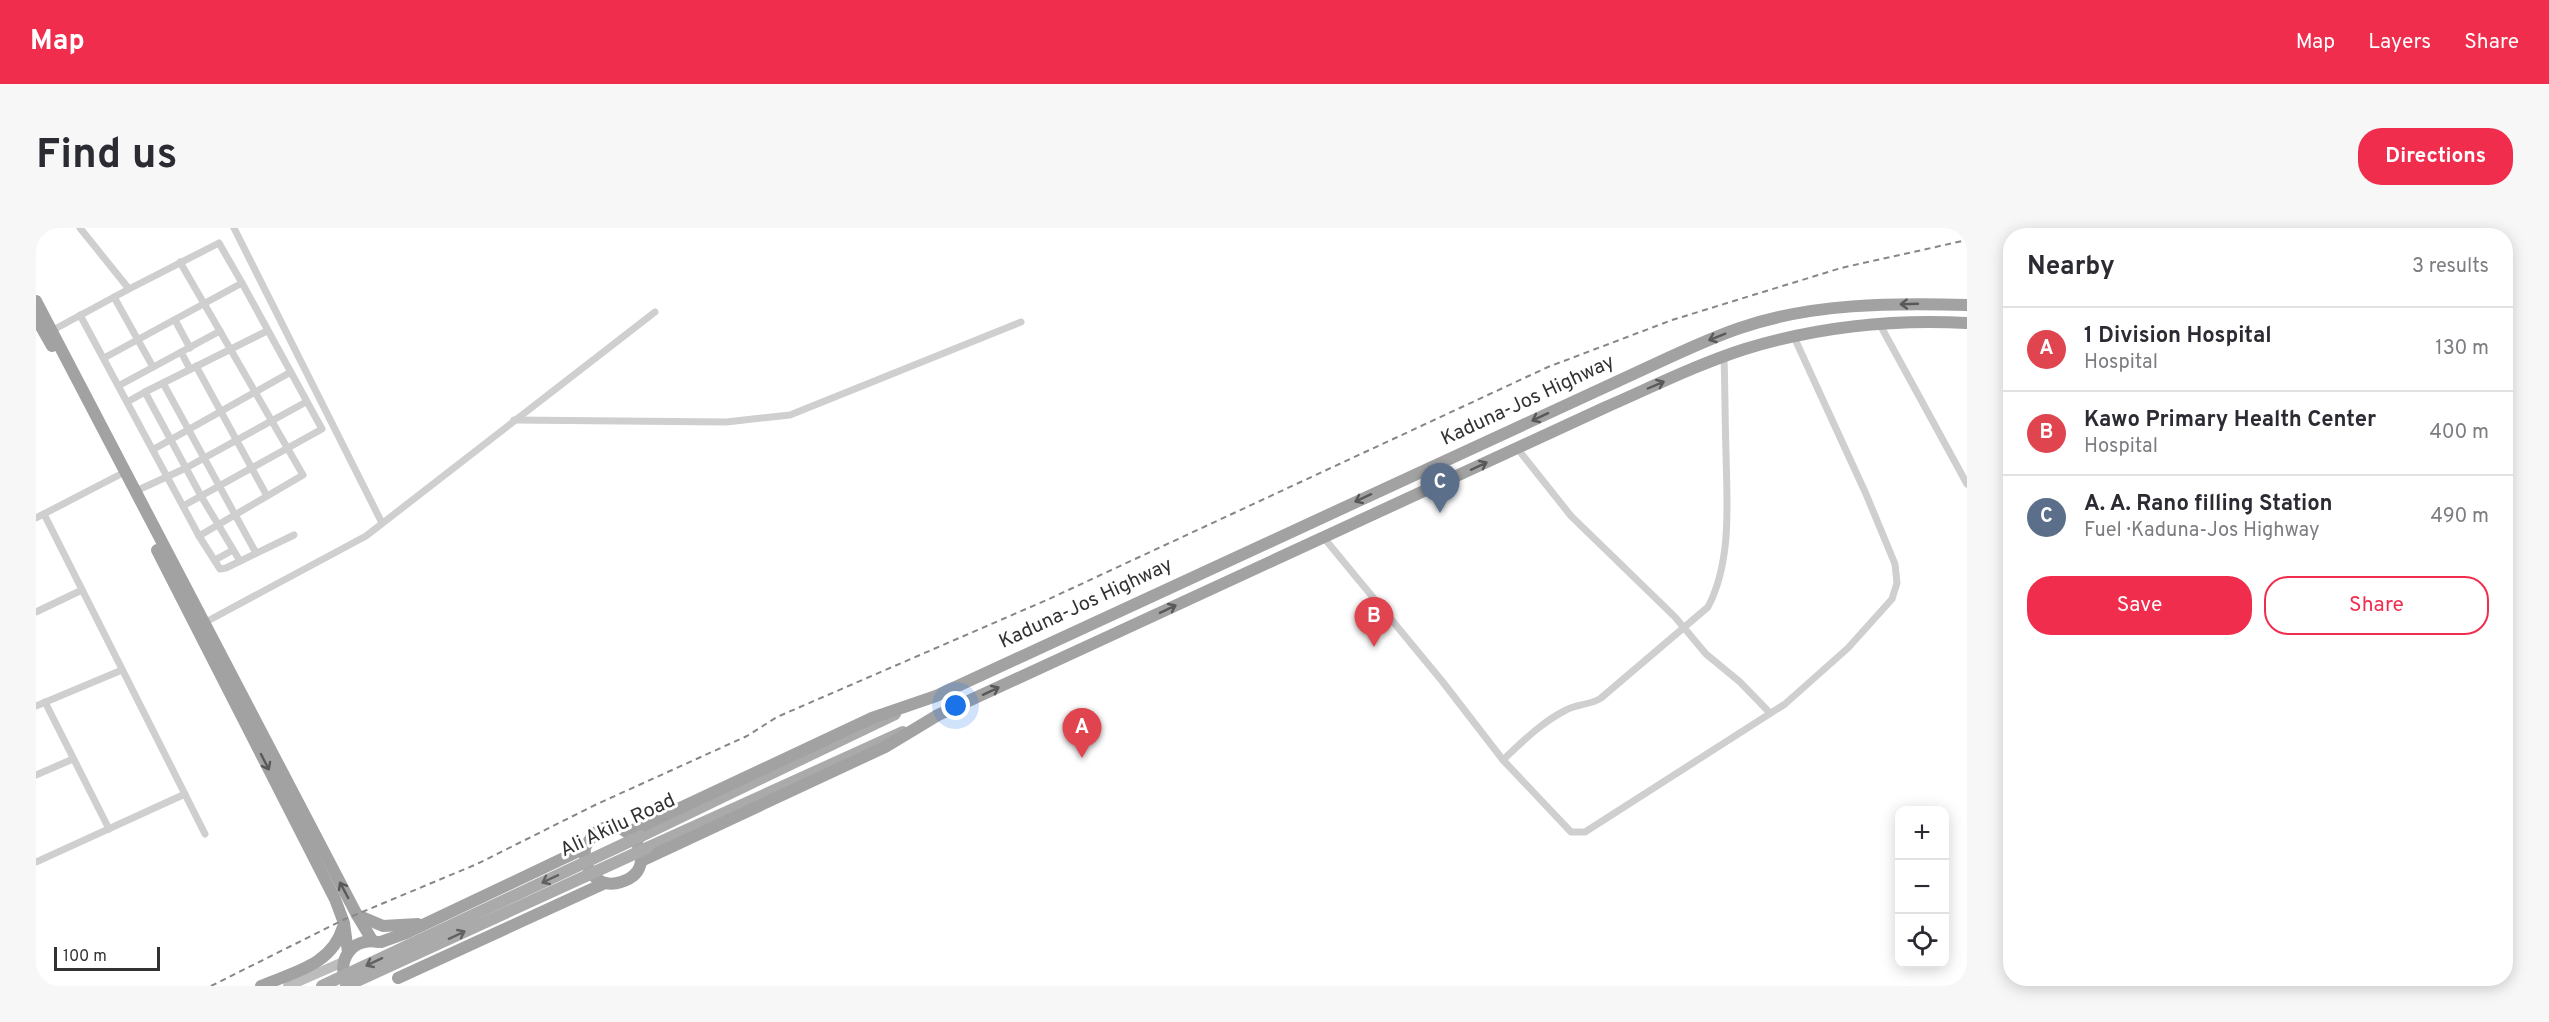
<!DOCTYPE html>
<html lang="en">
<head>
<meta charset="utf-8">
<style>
	:root { --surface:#fff; --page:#f7f7f7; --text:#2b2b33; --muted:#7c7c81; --line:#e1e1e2; --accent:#f12d4d }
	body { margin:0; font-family:Overpass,sans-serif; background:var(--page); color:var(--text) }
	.controls { position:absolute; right:18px; bottom:18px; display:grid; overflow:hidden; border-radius:12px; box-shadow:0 3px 15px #0003 }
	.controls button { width:54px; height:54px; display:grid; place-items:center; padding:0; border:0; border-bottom:2px solid var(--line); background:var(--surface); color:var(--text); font:30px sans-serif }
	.scale { position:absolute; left:18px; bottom:15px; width:106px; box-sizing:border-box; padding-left:6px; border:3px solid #323232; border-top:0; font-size:16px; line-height:21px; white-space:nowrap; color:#323232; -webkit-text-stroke:4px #fff; paint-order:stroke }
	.you { position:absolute; left:920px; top:478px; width:21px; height:21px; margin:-15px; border:4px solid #fff; border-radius:50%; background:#1a73e8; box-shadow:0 0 0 9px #1a73e833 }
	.badge { display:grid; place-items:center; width:39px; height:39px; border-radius:50%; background:var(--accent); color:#fff; font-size:20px; font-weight:700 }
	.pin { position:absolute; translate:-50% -50px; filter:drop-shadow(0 2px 3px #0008) }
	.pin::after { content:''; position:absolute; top:32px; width:21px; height:18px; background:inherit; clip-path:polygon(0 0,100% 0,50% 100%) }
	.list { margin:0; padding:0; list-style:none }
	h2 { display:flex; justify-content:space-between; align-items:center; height:78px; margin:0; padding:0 24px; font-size:26px }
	h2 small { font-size:20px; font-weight:400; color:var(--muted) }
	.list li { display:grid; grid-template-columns:39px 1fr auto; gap:18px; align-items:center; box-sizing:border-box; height:84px; padding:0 24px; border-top:2px solid var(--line) }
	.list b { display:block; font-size:22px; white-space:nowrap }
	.list p { margin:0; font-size:20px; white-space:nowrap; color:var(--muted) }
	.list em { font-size:20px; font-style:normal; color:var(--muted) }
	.actions { display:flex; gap:12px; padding:18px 24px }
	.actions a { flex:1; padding:14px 0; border:2px solid var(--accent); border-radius:24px; text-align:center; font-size:21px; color:var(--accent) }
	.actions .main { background:var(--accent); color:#fff }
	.icon { flex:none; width:33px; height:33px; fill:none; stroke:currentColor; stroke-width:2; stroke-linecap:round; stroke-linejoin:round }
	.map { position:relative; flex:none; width:1931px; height:758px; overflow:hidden; border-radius:24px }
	header { display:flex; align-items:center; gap:36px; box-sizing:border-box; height:84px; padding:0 30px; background:var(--accent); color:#fff }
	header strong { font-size:28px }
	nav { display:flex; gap:33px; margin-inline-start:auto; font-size:21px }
	.intro { display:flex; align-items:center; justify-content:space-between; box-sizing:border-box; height:144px; padding:0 36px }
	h1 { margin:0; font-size:42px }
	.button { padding:15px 27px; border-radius:24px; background:var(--accent); color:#fff; font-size:21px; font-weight:700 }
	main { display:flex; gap:36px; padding:0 36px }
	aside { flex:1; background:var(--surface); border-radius:24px; box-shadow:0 3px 15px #0003 }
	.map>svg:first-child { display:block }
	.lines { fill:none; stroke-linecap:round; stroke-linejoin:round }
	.minor { stroke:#cfcfcf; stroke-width:7 }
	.secondary { stroke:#bcbcbc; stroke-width:10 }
	.primary { stroke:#aaa; stroke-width:12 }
	.trunk { stroke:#a2a2a2; stroke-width:12 }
	.rail { stroke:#878787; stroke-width:2; stroke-dasharray:6 4.5; stroke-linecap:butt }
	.primary-bridge { stroke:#aaa; stroke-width:12 }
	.oneway { stroke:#595959 }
	.oneway2 { stroke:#626262 }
	.labels { text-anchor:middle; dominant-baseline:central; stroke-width:6; stroke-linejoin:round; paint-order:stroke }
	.street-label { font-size:20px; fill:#323232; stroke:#fff }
</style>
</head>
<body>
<header>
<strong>Map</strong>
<nav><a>Map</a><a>Layers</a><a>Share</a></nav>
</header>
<div class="intro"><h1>Find us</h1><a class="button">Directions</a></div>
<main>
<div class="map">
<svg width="1931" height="758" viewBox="0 0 1931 758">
	<rect width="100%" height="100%" fill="#fff"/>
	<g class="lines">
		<g class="minor">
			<polyline points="198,0 346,295"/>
			<polyline points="144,34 267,247 163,308"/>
			<polyline points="93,61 183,15 206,55"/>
			<polyline points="78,69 117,139"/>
			<polyline points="44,87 163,308 184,341 190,340 258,307"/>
			<polyline points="139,92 154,120"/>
			<polyline points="1843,95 1931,256"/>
			<polyline points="17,102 93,61 44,0"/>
			<polyline points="145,124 154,141"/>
			<polyline points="68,130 206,55 286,201 147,278"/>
			<polyline points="160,138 231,268"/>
			<polyline points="127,155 220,325"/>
			<polyline points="84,157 184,103"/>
			<polyline points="109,164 231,103"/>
			<polyline points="93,173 109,164 165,268 204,333"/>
			<polyline points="478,192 690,194 754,187 985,94"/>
			<polyline points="1481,220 1535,288 1639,389 1670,426 1704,454 1734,485"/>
			<polyline points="118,221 253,145"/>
			<polyline points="100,263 150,240 270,174"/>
			<polyline points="8,286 169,606"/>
			<polyline points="0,290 83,247"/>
			<polyline points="1288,310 1406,453 1467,532 1535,604 1549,604 1749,476 1812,420 1856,371 1861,355 1859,336 1830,266 1758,109"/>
			<polyline points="179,332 197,322"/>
			<polyline points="0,384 46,362"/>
			<polyline points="168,395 330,308 619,84"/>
			<polyline points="9,474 73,601"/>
			<polyline points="0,478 86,442"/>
			<path d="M1467,532c19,-18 39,-38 63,-50 11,-6 25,-5 35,-12l107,-91c24,-46 19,-104 18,-154 -1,-32 -1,-64 -2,-97"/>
			<polyline points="0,547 37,531"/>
			<polyline points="0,634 149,566"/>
		</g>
		<polyline class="secondary" points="252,758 307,734"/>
		<g class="primary">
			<polyline points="605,608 859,486"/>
			<polyline points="611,620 867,504"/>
		</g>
		<g class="trunk">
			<polyline points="0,73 321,687 336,712"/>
			<polyline points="0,90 16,118"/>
			<polyline points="121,322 299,671 308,695 312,724"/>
			<path d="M593,604l243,-114 64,-22 732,-338c24,-11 48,-22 72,-30 72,-25 152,-25 227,-23"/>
			<path d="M605,633l244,-114 53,-32 668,-308c46,-20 92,-43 139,-58 72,-22 147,-30 222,-26"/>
			<polyline points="321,687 347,698 382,696"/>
			<path d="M345,714l25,-9 179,-85c28,-58 87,19 36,34 -23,8 -38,-13 -36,-34"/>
			<polyline points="362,750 569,655"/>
			<path d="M312,757c-14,-22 4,-49 30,-43"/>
			<path d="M225,758c33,-14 71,-21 82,-59"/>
		</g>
		<polyline class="rail" points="175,758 307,692 441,636 559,577 711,508 741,489 1013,371 1512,139 1636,92 1805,40 1931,12"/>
		<g class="primary-bridge">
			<polyline points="286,758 605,608"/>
			<polyline points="310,758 611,620"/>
		</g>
	</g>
	<defs><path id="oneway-shaft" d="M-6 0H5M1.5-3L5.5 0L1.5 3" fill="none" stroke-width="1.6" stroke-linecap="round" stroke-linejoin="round" transform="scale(1.5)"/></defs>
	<g class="oneway">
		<use href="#oneway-shaft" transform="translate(1873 76) rotate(178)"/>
		<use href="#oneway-shaft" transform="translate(1681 109) rotate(158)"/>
		<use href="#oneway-shaft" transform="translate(1620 157) rotate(-23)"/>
		<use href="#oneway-shaft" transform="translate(1504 189) rotate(155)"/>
		<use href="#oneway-shaft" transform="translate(1443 238) rotate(-25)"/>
		<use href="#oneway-shaft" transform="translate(1327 270) rotate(155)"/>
		<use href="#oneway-shaft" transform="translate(1132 381) rotate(-25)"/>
		<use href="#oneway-shaft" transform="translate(955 463) rotate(-25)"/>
		<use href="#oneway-shaft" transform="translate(229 534) rotate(63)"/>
		<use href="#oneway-shaft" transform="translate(308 662) rotate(-118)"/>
	</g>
	<g class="oneway2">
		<use href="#oneway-shaft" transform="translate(514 651) rotate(155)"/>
		<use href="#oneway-shaft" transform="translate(421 707) rotate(-25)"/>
		<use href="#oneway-shaft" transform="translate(338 734) rotate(155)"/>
	</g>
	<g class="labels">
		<g class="street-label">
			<text transform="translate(1492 173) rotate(-25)">Kaduna-Jos Highway</text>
			<text transform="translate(1050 376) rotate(-25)">Kaduna-Jos Highway</text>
			<text transform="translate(582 598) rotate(-25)">Ali Akilu Road</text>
		</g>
	</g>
</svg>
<div class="controls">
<button>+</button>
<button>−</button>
<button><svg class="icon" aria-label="locate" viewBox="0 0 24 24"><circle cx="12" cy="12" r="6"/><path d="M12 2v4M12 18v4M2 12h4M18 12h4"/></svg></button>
</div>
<div class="scale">100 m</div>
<div class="you"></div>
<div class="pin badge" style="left:1046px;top:530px;background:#e0444e">A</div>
<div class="pin badge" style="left:1338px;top:419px;background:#e0444e">B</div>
<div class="pin badge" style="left:1404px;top:285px;background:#5c6f8a">C</div>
</div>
<aside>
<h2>Nearby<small>3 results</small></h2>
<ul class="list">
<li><span class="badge" style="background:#e0444e">A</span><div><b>1 Division Hospital</b><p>Hospital</p></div><em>130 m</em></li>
<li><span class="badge" style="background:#e0444e">B</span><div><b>Kawo Primary Health Center</b><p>Hospital</p></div><em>400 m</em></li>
<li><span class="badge" style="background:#5c6f8a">C</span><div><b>A. A. Rano filling Station</b><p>Fuel · Kaduna-Jos Highway</p></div><em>490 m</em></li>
</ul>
<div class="actions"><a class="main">Save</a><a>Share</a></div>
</aside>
</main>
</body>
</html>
